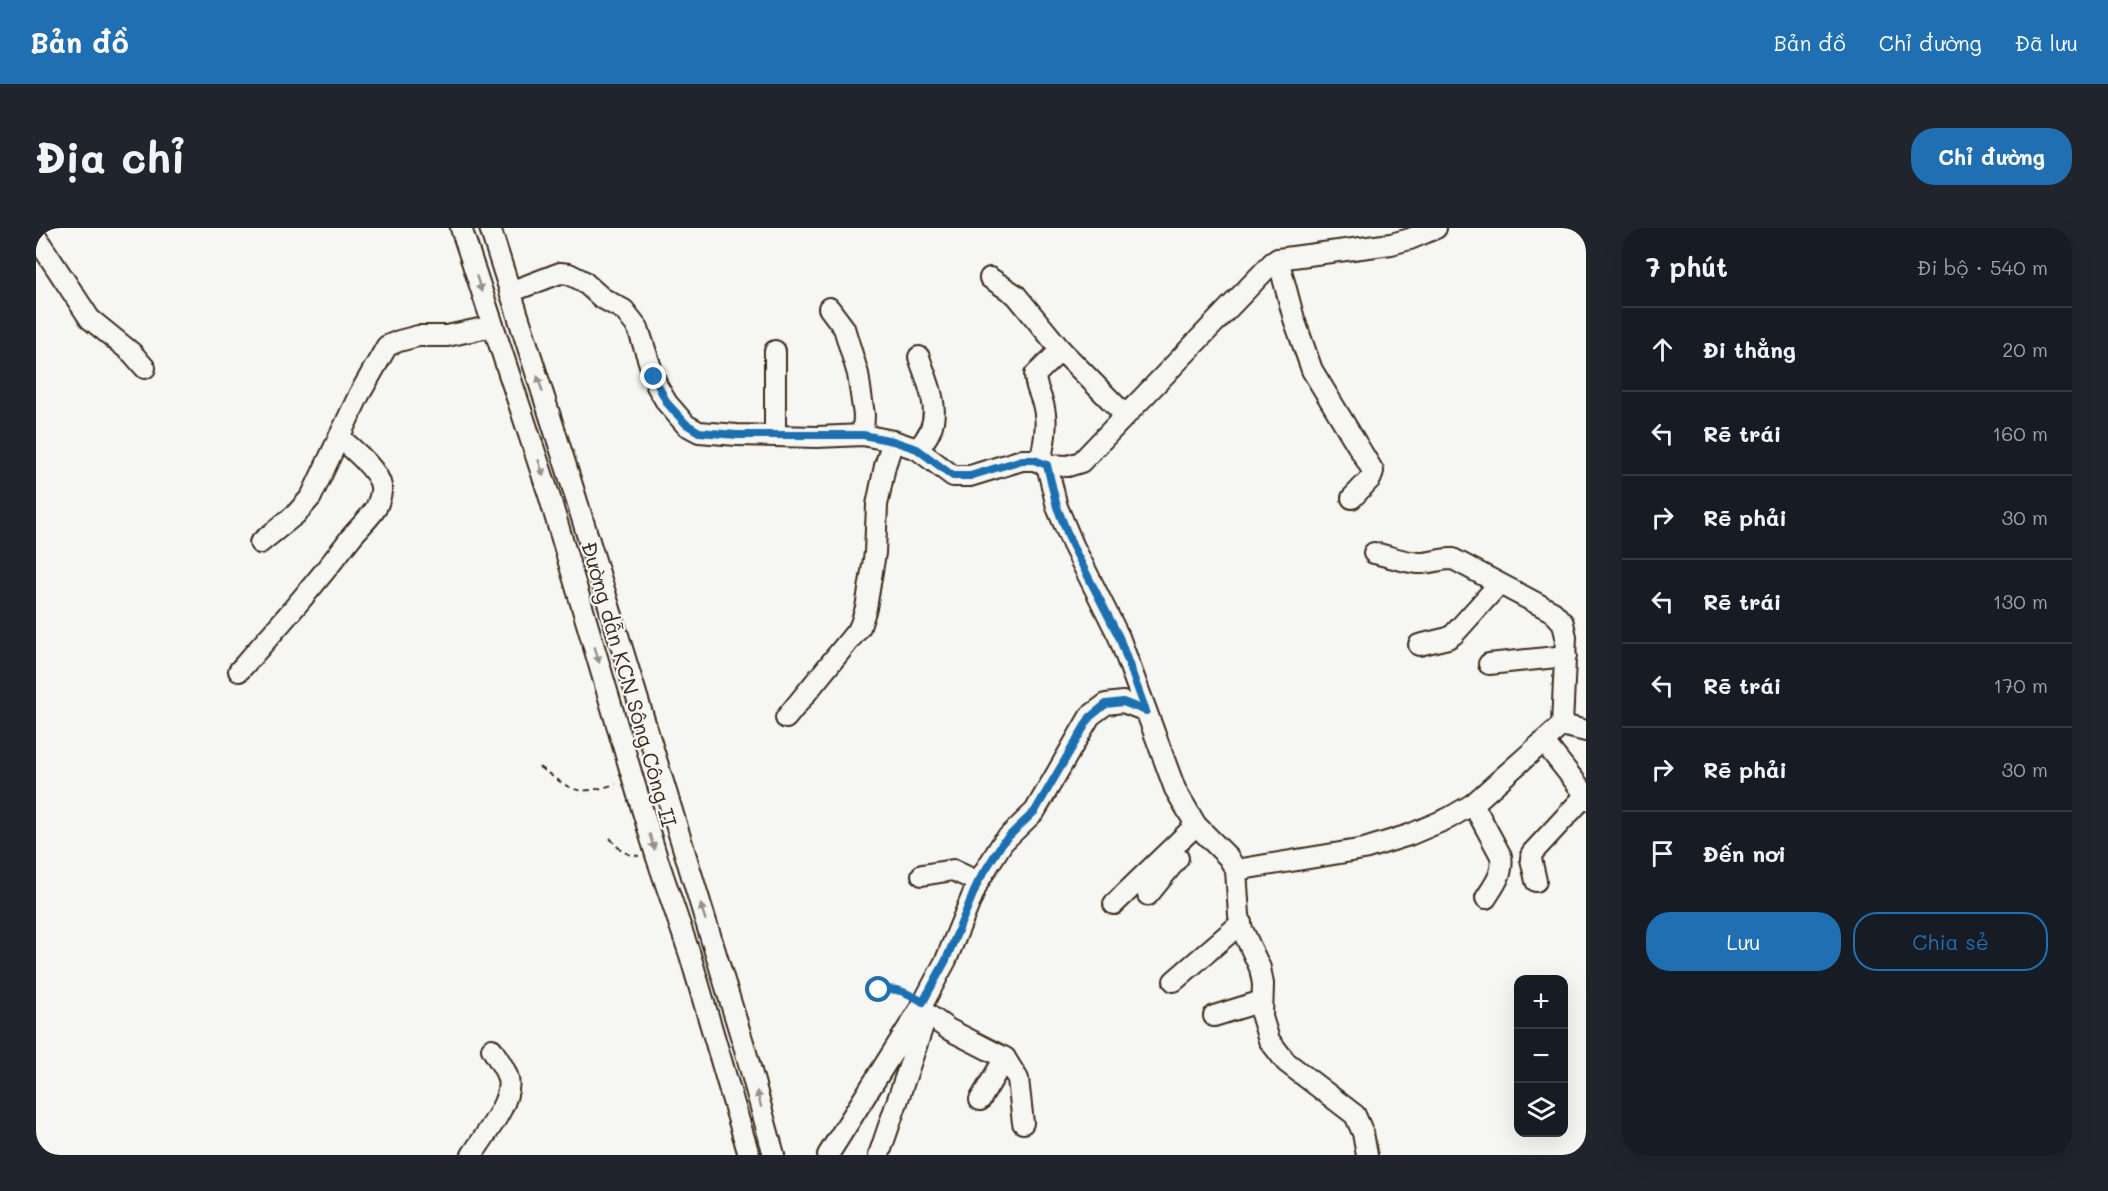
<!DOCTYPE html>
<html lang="vi">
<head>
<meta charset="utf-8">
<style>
	:root { --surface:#171b24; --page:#20242c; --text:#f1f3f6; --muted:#9ea1a6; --line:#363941; --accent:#1f6fb2 }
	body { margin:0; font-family:Mali,sans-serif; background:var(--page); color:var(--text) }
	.controls { position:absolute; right:18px; bottom:18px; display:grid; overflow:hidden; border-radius:12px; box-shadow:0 6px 24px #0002 }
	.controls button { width:54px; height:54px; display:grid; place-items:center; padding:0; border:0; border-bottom:2px solid var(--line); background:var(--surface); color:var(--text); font:30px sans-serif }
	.stop { position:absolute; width:18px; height:18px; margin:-14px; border:4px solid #1f6fb2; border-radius:50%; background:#fff }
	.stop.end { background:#1f6fb2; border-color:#fff; box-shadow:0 2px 6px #0008 }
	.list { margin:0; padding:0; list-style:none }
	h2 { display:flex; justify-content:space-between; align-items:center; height:78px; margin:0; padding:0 24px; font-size:26px }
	h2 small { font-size:20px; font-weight:400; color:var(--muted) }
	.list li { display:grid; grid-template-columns:39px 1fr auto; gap:18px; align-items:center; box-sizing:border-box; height:84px; padding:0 24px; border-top:2px solid var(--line) }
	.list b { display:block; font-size:22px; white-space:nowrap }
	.list em { font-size:20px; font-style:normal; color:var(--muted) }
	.actions { display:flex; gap:12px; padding:18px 24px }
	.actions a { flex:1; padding:14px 0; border:2px solid var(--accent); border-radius:24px; text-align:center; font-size:21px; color:var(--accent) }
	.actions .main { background:var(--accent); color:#fff }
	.icon { flex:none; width:33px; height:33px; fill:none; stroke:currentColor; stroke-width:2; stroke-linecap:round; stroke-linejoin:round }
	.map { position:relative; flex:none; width:1550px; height:927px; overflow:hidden; border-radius:24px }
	header { display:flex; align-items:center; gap:36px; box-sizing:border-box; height:84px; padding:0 30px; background:var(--accent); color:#fff }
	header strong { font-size:28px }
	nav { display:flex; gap:33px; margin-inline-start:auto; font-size:21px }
	.intro { display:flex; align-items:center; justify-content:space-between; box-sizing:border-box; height:144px; padding:0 36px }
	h1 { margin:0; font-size:42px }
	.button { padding:15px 27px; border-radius:24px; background:var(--accent); color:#fff; font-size:21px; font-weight:700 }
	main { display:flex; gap:36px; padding:0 36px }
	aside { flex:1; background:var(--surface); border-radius:24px; box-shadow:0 6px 24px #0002 }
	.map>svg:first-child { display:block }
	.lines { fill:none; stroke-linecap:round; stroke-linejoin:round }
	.minor-casing { stroke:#3b2a1e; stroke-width:24 }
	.path { stroke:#3b2a1e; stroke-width:2; stroke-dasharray:6 4.5; stroke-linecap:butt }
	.minor { stroke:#f6f6f2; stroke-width:20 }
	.oneway { fill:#989088 }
	.route { stroke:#1f6fb2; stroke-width:8 }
	.labels { text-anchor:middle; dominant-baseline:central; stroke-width:4.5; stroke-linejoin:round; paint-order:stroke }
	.street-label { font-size:21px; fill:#3b2a1e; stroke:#f6f6f2 }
</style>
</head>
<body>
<header>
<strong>Bản đồ</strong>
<nav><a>Bản đồ</a><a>Chỉ đường</a><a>Đã lưu</a></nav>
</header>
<div class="intro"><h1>Địa chỉ</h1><a class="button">Chỉ đường</a></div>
<main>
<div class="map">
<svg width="1550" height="927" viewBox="0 0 1550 927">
	<rect width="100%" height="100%" fill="#f6f6f2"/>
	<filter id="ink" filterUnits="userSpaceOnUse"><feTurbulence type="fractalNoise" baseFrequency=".0167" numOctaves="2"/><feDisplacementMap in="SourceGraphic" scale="12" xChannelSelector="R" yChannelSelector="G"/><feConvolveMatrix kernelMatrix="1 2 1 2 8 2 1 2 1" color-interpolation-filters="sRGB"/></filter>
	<g filter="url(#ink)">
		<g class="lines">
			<defs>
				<g id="minor">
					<polyline points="425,0 513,267 597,551 621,630 654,727 713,927"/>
					<polyline points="454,0 535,254 709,821 738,927"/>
					<polyline points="0,9 54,91 96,125 109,140"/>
					<polyline points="1242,31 1258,91 1276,142 1337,243 1335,250 1316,270"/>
					<polyline points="954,50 980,67 1025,122 1089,187"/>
					<polyline points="474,64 524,45 533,46 547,53 566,70 588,82 602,100 621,158 631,175 650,197 663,204 701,207 781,209 827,207 857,213 881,221 917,248 934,248 986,232 998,232 1011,237 1032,238 1045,234 1237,34 1242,31 1355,16 1374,11 1400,0"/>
					<polyline points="793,80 808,100 822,146 828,187 827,207"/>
					<polyline points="739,207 739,123"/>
					<path d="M881,221c30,-29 13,-59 2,-92"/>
					<path d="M1004,234c4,-18 8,-35 4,-54 -2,-11 -9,-21 -9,-33l26,-25"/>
					<polyline points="1011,237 1021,279 1037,317 1083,409 1139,561 1160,597 1192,629 1200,642 1203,687 1206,701 1224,740 1227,756 1226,789 1233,812 1250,834 1319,887 1327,905 1331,927"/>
					<polyline points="224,315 260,286 275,269 323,167 351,118 363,113 382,108 411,108 457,98"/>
					<polyline points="1383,417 1412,410 1418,406 1463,356"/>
					<polyline points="1453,436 1530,428"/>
					<path d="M203,443c38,-43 76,-86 110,-131 8,-11 20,-21 27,-32 3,-7 6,-15 5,-22 -3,-17 -30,-38 -42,-49"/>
					<polyline points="750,490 824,399 830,380 839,325 841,277 849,238 857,213"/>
					<polyline points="1526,497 1550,503"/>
					<polyline points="1508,514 1545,561 1550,572"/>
					<path d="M1437,576l28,52c3,17 -6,28 -15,42"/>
					<path d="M1200,642l128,-21 45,-14 40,-17 24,-14 89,-79 4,-88 -3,-14 -10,-11 -100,-53c-12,-1 -23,5 -35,4 -14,-1 -30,-7 -44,-10"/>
					<polyline points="886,647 917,642 942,654"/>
					<polyline points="1500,653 1495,631 1496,625 1548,569"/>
					<polyline points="1112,667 1142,630"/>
					<polyline points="1078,676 1160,597"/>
					<polyline points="1138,753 1205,695"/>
					<polyline points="884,781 912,801 969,830 982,851 987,895"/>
					<polyline points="1178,788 1226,773"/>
					<polyline points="944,872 969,830"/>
					<path d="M436,927c12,-19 41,-54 36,-76 -2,-10 -11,-21 -16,-30"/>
					<polyline points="792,927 884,781 910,732 942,654 967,614 999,583 1054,488 1070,476 1087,474 1110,483"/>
					<polyline points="843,927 891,786"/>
				</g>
			</defs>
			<use href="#minor" class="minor-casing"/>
			<g class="path">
				<path d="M503,539c34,23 34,30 77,17"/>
				<path d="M574,610c9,11 14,17 29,18"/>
				<polyline points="843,762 854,760 872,765"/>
			</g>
			<use href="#minor" class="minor"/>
		</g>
		<defs><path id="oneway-solid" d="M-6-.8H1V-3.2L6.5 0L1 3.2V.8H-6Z" transform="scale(1.5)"/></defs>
		<g class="oneway">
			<use href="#oneway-solid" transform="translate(443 56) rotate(72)"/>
			<use href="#oneway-solid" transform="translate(504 156) rotate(-108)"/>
			<use href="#oneway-solid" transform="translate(505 240) rotate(72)"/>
			<use href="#oneway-solid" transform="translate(561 427) rotate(74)"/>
			<use href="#oneway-solid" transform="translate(616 614) rotate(73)"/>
			<use href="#oneway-solid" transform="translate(667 684) rotate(-107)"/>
			<use href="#oneway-solid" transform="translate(723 871) rotate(-105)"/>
		</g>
	</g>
	<g class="lines" filter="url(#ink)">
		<path class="route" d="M618,149l13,26 19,21 13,8 38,3h126l30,6 24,8 36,27h17l52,-16h12l13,5 10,42 15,38 47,92 27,74 -23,-9 -17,2 -16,13 -55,94 -32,31 -25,40 -32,78 -23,42c-15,-9 -26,-15 -44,-12"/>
	</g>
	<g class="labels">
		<g class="street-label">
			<text transform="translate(594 456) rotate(74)">Đường dẫn KCN Sông Công II</text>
		</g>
	</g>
</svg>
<div class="controls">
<button>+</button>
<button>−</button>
<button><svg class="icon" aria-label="layers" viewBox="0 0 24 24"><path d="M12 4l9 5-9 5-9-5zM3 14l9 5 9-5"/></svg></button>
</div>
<div class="stop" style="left:843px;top:762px"></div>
<div class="stop end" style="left:618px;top:149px"></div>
</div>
<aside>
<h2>7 phút<small>Đi bộ · 540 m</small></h2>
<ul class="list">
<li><svg class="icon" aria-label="ahead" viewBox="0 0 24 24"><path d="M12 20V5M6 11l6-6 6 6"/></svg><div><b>Đi thẳng</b></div><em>20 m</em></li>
<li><svg class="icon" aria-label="left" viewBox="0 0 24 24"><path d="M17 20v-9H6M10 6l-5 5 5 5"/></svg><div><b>Rẽ trái</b></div><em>160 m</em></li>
<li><svg class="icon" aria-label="right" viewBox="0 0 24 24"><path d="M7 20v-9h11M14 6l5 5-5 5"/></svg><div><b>Rẽ phải</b></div><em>30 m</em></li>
<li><svg class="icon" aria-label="left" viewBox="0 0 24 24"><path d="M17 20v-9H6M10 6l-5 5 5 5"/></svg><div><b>Rẽ trái</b></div><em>130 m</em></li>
<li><svg class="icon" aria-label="left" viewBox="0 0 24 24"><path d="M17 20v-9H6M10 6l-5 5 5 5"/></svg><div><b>Rẽ trái</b></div><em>170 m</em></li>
<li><svg class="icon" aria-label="right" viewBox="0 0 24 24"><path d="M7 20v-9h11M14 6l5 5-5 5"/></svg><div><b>Rẽ phải</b></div><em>30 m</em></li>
<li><svg class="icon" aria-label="arrive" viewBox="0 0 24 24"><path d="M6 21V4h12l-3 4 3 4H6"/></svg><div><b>Đến nơi</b></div></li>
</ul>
<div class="actions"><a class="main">Lưu</a><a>Chia sẻ</a></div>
</aside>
</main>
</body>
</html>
